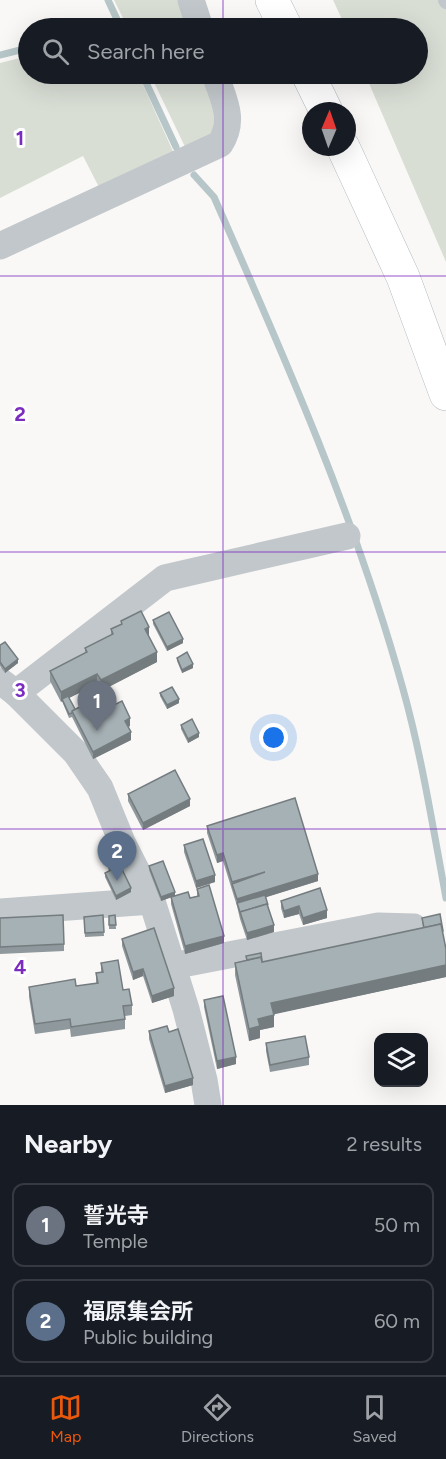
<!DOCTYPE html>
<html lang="en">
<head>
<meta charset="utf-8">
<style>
	:root { --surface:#171b24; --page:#20242c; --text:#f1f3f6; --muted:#9ea1a6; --line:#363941; --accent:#ea580c }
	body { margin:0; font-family:Figtree,"Noto Sans JP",sans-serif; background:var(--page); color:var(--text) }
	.controls { position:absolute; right:18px; bottom:18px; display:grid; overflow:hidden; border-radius:12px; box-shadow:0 6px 24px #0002 }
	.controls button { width:54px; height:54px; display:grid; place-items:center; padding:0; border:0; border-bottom:2px solid var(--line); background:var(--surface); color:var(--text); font:30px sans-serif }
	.compass { position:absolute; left:302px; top:102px; width:54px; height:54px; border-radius:50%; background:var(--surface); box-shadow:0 6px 24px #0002; rotate:2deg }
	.you { position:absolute; left:274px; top:738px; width:21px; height:21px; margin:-15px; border:4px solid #fff; border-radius:50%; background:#1a73e8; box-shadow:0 0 0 9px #1a73e833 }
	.badge { display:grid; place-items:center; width:39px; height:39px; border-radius:50%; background:var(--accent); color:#fff; font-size:20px; font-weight:700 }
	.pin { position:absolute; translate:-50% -50px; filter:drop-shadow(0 2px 3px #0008) }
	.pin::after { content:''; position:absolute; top:32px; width:21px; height:18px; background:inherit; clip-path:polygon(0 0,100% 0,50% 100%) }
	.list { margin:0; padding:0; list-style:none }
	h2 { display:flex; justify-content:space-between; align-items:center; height:78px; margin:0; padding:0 24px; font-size:26px }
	h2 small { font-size:20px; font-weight:400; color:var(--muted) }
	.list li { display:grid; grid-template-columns:39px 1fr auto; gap:18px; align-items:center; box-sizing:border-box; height:84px; margin:0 12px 12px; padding:0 12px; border:2px solid var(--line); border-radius:12px }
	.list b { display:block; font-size:22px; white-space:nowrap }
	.list p { margin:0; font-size:20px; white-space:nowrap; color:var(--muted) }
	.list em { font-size:20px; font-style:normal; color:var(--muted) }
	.icon { flex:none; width:33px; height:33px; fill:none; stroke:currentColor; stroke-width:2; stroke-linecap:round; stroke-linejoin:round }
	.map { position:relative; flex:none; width:446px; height:1105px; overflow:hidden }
	.search { position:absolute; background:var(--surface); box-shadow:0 6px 24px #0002; left:18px; right:18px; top:18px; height:66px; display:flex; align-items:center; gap:15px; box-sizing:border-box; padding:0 21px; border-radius:33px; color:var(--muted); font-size:22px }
	.sheet { height:270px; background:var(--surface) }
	nav { display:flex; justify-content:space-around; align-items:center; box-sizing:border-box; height:84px; border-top:2px solid var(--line); background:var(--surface); font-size:16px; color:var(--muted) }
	nav a { display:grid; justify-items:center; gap:3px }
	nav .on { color:var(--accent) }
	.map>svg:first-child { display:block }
	.green { fill:#d9ded5 }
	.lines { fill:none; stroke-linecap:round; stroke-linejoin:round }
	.stream { stroke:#b7c6c8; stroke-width:7 }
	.secondary-casing { stroke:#b1b9bd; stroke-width:34 }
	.lane { stroke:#c1c7ca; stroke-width:14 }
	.street { stroke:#c1c7ca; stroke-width:27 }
	.secondary { stroke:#fff; stroke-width:33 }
	.wall { fill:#8f989c; fill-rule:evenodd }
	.shaded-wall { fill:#747c7f }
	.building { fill:#a6b1b5; stroke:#747c7f; stroke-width:1.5 }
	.grid { fill:none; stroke:#7b2cbf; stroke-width:1.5; stroke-opacity:0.55 }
	.grid-label { font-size:20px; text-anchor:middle; font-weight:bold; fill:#7b2cbf; stroke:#fff; stroke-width:6; stroke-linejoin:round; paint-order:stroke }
</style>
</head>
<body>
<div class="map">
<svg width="446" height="1105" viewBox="0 0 446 1105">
	<rect width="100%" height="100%" fill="#f9f8f6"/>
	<g class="green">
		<polygon points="114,0 184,0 194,28 128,28"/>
		<polygon points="333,0 446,0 446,262 365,74 418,74 418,28 346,28"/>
		<polygon points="28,56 28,74 138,74 176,158 101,191 83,156 0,198 0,63"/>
		<polygon points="150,74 209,74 221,109 213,138 187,151"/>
	</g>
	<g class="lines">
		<g class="stream">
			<polyline points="108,0 121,28"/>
			<polyline points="0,55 28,48"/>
			<polyline points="142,74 176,147"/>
			<path d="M194,175l20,22c71,161 142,322 189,492 19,68 30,139 43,209"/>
		</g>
		<defs>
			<g id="secondary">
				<polyline points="272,0 286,28"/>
				<polyline points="308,74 326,111"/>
				<polyline points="343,147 403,277 446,394"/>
			</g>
		</defs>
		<use href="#secondary" class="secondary-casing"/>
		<polyline class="lane" points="445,0 446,2"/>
		<g class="street">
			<polyline points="191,0 200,28"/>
			<path d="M0,246l220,-102c16,-25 3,-45 -5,-70"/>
			<polyline points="0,681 16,693 76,753 100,788 122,842 152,901 186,1009 204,1080 208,1105"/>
			<polyline points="16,693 165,578 347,536"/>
			<polyline points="0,912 152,901"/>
			<polyline points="172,966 378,926 414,927"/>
		</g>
		<use href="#secondary" class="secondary"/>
	</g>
	<g class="wall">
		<polygon points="153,620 183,643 167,651 153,624"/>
		<path d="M121,621l28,16 8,25 -51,26 24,38 -2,1 3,13 -38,19 -21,-42 -3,1 -7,-17 -1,1 -11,-21v-10l35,-18v-5l26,-13v-6l10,-5zM97,684l3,4 -3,1v4l2,4 -24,12 -6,-11z"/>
		<polygon points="0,645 18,663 5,673 0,666"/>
		<polygon points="177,658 193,668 182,673 177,661"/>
		<polygon points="160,693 179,703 167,709 160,696"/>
		<polygon points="181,725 199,737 188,743 181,729"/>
		<polygon points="128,794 190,806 143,830 128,801"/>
		<polygon points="207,826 318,881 266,897 274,932 247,940 240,919 237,906 223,861 217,863 207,833"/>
		<polygon points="184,845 215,882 196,888 184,852"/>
		<polygon points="108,864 131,892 116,900 105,877 105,873 109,871 108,868"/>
		<polygon points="149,866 175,896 190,898 197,896 197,889 224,943 185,954 171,904 171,897 161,901 149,870"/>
		<polygon points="281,901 327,918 303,925 299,914 284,918 281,908"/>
		<polygon points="103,915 104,936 85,937 84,917"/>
		<polygon points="115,915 116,929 109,929 109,916"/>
		<polygon points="0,918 64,944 64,951 0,954"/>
		<polygon points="422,918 443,935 446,977 273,1014 274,1027 260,1030 260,1038 249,1041 235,975 235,963 246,960 246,956 262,962 423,928"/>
		<polygon points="122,939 174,996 152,1003 143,976 133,980 122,946"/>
		<polygon points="101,963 123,990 132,1005 132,1015 125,1016 125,1029 71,1037 70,1029 35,1034 29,997 29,987 76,986 96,983 96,973 101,972"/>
		<polygon points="204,1000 236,1064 217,1069 204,1007"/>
		<polygon points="149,1031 169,1032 193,1085 165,1093 149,1039"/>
		<polygon points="266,1043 309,1057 309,1065 270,1072 266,1051"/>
	</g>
	<g class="shaded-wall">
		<polygon points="149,627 149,637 145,629"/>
		<polygon points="183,639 183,643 167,651 167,647"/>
		<polygon points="157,652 157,662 101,691 101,680"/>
		<polygon points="18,659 18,663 5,673 5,669"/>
		<polygon points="193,664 193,668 182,673 182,670"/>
		<polygon points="97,674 97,684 63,701 62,699 62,701 61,702 61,692"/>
		<polygon points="179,699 179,703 167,709 167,705"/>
		<polygon points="130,718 130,726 125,728 125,721"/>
		<polygon points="131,732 131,740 93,759 93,752"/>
		<polygon points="199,733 199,737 188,743 188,739"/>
		<polygon points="190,799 190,806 143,830 143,823"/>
		<polygon points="223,853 223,861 217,863 217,855"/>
		<polygon points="318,874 318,881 238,906 237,903 237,906 237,899"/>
		<polygon points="215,875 215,882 196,888 196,881"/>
		<polygon points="131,888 131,892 116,900 116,896"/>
		<polygon points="175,892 175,896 161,901 161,897"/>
		<polygon points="299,906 299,914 284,918 284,911"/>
		<polygon points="327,910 327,918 303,925 303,918"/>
		<polygon points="274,925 274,932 247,940 247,933"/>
		<polygon points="224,936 224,943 185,954 185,946"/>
		<polygon points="446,965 446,977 271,1015 271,1003"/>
		<polygon points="143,969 143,976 133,980 133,972"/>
		<polygon points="174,988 174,996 152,1003 152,996"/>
		<polygon points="274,1015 274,1027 260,1030 260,1038 249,1041 249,1029 258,1019"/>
		<polygon points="236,1057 236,1064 217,1069 217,1061"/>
		<polygon points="193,1078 193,1085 165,1093 165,1086"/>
	</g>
	<g class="building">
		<polygon points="141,611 149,627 145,629 157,652 101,680 97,674 61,692 50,671 87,652 85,648 113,634 111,629 122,624 121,621"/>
		<polygon points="169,612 183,639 167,647 153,620"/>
		<polygon points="5,642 18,659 5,669 0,662 0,645"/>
		<polygon points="187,652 193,664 182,670 177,658"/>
		<polygon points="105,685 109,692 101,696 97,689"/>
		<polygon points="172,687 179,699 167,705 160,693"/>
		<polygon points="109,691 116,704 122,701 130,718 125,721 131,732 93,752 72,711"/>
		<polygon points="68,696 75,709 72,711 72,713 69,714 62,699"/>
		<polygon points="192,719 199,733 188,739 181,725"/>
		<polygon points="175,770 190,799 143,823 128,794"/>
		<polygon points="295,798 318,874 237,899 232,884 265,872 232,882 223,853 217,855 207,826"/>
		<polygon points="203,839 215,875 196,881 184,845"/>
		<polygon points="117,859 131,888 116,896 105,873 111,870 108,864"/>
		<polygon points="163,861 175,892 161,897 149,866"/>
		<polygon points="209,885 224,936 185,946 171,897 188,892 190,898 199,896 197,889"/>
		<polygon points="320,888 327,910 303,918 299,906 284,911 281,901"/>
		<polygon points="265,895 268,905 267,904 240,912 237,903"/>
		<polygon points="267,904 274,925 247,933 240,912"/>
		<polygon points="440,914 443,931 442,932 441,924 424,928 422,918"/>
		<polygon points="63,915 64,944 0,947 0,918"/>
		<polygon points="103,915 104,932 85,933 84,917"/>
		<polygon points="115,915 116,925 109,925 109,916"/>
		<polygon points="441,924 446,949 446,965 271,1003 274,1015 258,1019 260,1026 249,1029 235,963 261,957 262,962"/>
		<polygon points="154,928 174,988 152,996 143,969 133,972 122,939"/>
		<polygon points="261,953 262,961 261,957 247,960 246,956"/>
		<polygon points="118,960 123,990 129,989 132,1005 123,1006 125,1019 71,1027 70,1019 35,1024 29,987 75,979 76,986 98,983 96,973 103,972 101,963"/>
		<polygon points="223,996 236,1057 217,1061 204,1000"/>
		<polygon points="167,1026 169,1032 178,1029 193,1078 165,1086 149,1031"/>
		<polygon points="305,1036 309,1057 270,1065 266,1043"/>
	</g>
	<path class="grid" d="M223,0v28M223,74v1031M0,276h446M0,552h446M0,829h446"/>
	<g class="grid-label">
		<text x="20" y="145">1</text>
		<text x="20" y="421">2</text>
		<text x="20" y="697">3</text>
		<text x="20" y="974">4</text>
	</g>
</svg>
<div class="controls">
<button><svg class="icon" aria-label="layers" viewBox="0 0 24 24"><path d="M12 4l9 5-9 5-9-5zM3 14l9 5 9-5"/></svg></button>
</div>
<svg class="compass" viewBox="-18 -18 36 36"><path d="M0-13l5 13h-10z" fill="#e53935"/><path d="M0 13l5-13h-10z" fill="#9ea1a6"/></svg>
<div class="you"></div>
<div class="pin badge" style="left:97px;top:731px;background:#6b7280">1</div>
<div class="pin badge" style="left:117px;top:881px;background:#5c6f8a">2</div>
<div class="search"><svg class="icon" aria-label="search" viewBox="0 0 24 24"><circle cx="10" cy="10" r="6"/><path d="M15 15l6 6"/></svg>Search here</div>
</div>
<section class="sheet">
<h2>Nearby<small>2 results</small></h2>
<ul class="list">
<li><span class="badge" style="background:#6b7280">1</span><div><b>誓光寺</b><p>Temple</p></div><em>50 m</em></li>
<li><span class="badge" style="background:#5c6f8a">2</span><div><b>福原集会所</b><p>Public building</p></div><em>60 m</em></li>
</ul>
</section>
<nav>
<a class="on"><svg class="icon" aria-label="map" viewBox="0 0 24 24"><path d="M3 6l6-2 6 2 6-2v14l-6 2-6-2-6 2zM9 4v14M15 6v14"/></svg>Map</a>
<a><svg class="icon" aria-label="directions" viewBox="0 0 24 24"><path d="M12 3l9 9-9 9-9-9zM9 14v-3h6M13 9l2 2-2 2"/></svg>Directions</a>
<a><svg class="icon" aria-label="saved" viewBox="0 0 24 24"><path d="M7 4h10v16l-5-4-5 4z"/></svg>Saved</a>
</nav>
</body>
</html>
